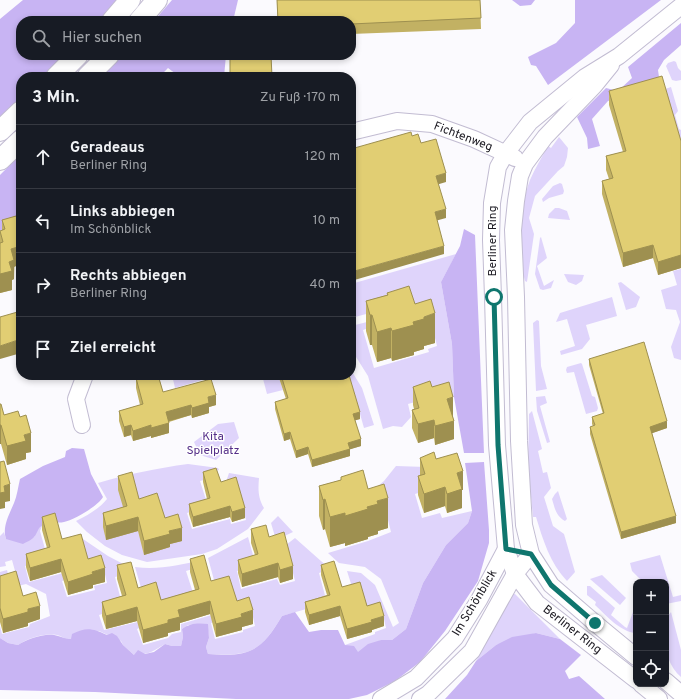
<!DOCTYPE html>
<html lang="de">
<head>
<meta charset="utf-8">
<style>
	:root { --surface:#171b24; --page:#20242c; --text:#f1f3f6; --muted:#9ea1a6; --line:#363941 }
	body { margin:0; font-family:Overpass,sans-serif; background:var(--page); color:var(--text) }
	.controls { position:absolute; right:12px; bottom:12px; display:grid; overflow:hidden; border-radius:8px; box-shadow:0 2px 6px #0003 }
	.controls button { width:36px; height:36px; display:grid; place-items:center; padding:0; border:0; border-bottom:1px solid var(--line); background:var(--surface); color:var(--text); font:20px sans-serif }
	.stop { position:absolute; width:12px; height:12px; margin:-9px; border:3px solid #0f766e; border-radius:50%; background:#fff }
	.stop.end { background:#0f766e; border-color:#fff; box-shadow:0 1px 4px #0008 }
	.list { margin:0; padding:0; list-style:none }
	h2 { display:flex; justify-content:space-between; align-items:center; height:52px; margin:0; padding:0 16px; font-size:17px }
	h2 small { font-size:13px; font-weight:400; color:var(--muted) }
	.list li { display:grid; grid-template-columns:26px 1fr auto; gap:12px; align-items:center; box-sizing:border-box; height:64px; padding:0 16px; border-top:1px solid var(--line) }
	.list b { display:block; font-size:15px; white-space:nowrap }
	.list p { margin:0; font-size:13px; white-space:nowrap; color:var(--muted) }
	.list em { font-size:13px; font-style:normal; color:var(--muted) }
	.icon { flex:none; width:22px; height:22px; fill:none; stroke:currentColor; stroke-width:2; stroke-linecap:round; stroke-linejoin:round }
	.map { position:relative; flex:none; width:681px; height:699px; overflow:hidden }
	.search { position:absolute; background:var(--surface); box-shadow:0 2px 6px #0003; left:16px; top:16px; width:340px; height:44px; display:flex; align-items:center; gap:10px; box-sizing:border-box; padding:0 14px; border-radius:16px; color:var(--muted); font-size:15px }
	.panel { position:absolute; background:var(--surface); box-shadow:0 2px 6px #0003; left:16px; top:72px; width:340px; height:308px; border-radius:16px }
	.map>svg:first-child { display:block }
	.green { fill:#dfd4fb }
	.forest { fill:#c8b4f3 }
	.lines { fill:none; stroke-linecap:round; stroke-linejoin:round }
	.minor-casing { stroke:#c2bcd2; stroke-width:18 }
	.tertiary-casing { stroke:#c2bcd2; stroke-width:22 }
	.minor { stroke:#fff; stroke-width:16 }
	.tertiary { stroke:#fff; stroke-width:20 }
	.wall { fill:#c2b163 }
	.shaded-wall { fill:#9e9050 }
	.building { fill:#e1ce73; stroke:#9e9050 }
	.route { stroke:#0f766e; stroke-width:5 }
	.labels { text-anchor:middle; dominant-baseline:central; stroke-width:3; stroke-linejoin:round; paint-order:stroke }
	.street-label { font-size:12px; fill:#1a1820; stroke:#fff }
	.park-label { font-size:12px; fill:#542e88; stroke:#fff }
</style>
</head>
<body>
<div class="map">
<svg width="681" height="699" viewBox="0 0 681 699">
	<rect width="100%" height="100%" fill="#fbfafe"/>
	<g class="green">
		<polygon points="674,61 676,62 678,68 681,71 681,80 676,81 672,80 666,66 668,63"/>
		<polygon points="671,87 678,111 675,115 679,129 681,130 681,154 662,90"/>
		<path d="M559,137l9,11 -1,9 -3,9 -6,5 -23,25 -6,22 5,16 -7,48 -2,-1c-7,-24 -5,-77 5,-101 5,-12 12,-23 18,-34l3,2z"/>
		<polygon points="560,183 562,184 564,191 563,194 549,198 543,202 542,199 553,186"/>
		<polygon points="555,208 559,208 567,211 570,220 548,218 549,214"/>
		<polygon points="541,237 547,258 537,266 544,286 554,280 551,288 543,290 540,289 535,274 540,238"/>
		<polygon points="456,254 441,282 452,344 454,397 435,403 433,397 408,404 411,417 402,427 393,426 383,429 368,376 351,349 351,326 375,320 377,325 363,330 374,368 429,352 428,349 437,346 432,326 412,302 351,318 351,284"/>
		<polygon points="681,269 681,360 674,358 671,347 680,322 676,310 666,309 661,290 677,285 673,271"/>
		<polygon points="564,274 584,275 582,281 576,285 568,282"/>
		<polygon points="621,282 640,297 636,307 626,310 618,283"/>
		<polygon points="612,297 617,316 586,325 590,339 582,349 561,355 560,351 575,346 567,319 556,322 560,313"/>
		<polygon points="537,320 539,321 541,366 547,389 536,391 533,323"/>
		<polygon points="581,363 582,364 592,396 595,397 598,408 597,411 586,414 574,372 567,373 566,370 567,367"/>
		<polygon points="351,370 362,388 374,425 364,428 349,375 351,375"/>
		<polygon points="172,375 208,375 209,378 175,388"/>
		<polygon points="262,375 278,375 283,390 267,394"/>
		<polygon points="545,396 547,403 540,406 550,442 547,443 537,411 536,397"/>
		<path d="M532,411l10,38 -4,2 5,22 4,-1 4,16 -7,9 9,29 11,8 11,38 -8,9c-17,-18 -24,-41 -31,-64h-3l-5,-51 1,-52z"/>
		<polygon points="234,422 239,438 216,460 200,455 194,442 218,424"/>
		<path d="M188,464l30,4 1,2 -9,2 1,6 -11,3 8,25 -21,7 5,16 38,-10 1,5 15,-4 -9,-34 -9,2 -1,-9 2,-6 30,5c-1,11 -1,20 5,30l-16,21 -31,20 -15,5 -55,8 -25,-7 -17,-9 -18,-14 -11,-11c12,-6 23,-12 31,-22l-9,-16c30,-9 60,-15 90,-19z"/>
		<polygon points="396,466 426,467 427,472 418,476 422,492 415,494 422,518 440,513 442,518 472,511 468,523 446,545 423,583 406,629 392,640 381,640 358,653 345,645 375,634 375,632 386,628 382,610 363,615 353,590 347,571 361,573 375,585 393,627 399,623 381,579 365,567 339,563 328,553 368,541 391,532 386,512 366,496 384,481"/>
		<path d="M558,491l9,28 -2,2c-9,-5 -10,-12 -13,-22l3,-5z"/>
		<polygon points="278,516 293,532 276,540 271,523"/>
		<path d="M43,524l-3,7 7,25 3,3 -25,7 4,16 38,-10 2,7 -7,2 5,16 28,-7 -1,-4 13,-3 -4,-17 -20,5 -17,-26 17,-6 25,17 21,11 2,6 -16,4 7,27 3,3 -26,8 5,15 38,-9 2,5 -7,3 6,16 25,-7 4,-4 9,-2v-8l34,-10 2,7 -6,2 4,16 28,-7v-2l12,-4 -4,-18 -34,-17 -9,-33 40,-21 8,29 -19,5 4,18 36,-10 3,6 15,-4 -9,-36 9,-7 35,31 -11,4 8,30 -45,13c-22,37 -32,40 -74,38l-2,-7 3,-9 -2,-14 -19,1 -6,4 1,8 -2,9h-9l-7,-2c-14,8 -14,10 -31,11l-11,-10 -2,-4 -22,-10c-9,3 -19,7 -28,8 -6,1 -9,-3 -14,-4 -14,-2 -28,3 -39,10l-10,-2 -8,-5v-12l2,8 27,-7 1,-3 20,-8 -4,-22 -20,-10 -8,2 -18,-7v-7l7,-2 1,4 7,-3 -3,-11 -7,2 1,4 -6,1v-31l4,-4 2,7 28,-2 4,-9z"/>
		<polygon points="660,555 673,597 681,595 681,601 666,604 666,582 643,582 632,571 630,563"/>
		<path d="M202,560l1,6 -17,5 9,28 -22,8 -29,-9 -9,-31c24,3 44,-2 67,-7z"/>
		<polygon points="602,575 626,598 620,605 590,579"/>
		<path d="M587,586h3l25,22 -4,7 14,12 2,1 6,-16 3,3v18c-16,-1 -30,-18 -41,-28l1,-3 -9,-7z"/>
		<polygon points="512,594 515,594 560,639 536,633 496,645 476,661 491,632"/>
		<path d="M671,612l10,38v27c-12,-10 -17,-27 -15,-43 2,-8 4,-9 2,-18z"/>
	</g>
	<g class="forest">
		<polygon points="23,0 119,0 99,21 21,21 21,55 67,55 44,77 21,77 21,99 0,118 0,19"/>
		<polygon points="172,0 238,0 233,21 154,21"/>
		<polygon points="512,0 535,0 531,5 520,6"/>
		<polygon points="575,0 661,0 548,85 536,66 531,65 528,57 556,43 575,23"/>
		<polygon points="681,23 681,45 664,60 658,70 659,77 664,84 608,101 592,119 600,146 588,149 587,138 577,117 606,88 618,91 632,78 628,67"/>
		<polygon points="122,55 226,55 224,77 180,77 168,68 159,77 100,77"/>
		<polygon points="21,154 21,224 16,219 0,231 0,175"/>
		<polygon points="464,229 475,235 484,453 464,453 454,397 452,344 441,282 460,246"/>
		<path d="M72,448l12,1 7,25 12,23c-5,9 -29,23 -39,25 -7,2 -15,-2 -21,3 -6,3 -5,8 -9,12 -2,3 -8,5 -11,7l-17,-5c-4,-12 3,-24 8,-36 3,-7 4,-16 6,-24l23,-13 22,-9 1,-6z"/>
		<path d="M484,462l5,68v13l-11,38 -33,50 -25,31 -25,19 -28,14 -18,4h-113l-141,-7 -95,-2v-52l8,5 10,2c10,-6 28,-13 40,-9 5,1 7,3 13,3l1,-5c14,-7 20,-6 35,1l5,-2 5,3 6,9 11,10 4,-5 7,4 9,-2 11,-8 7,2h9l2,-9 -1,-8c8,-6 16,-6 26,-5l1,14 -3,9 2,7c41,3 53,-2 74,-38l13,-4 14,20 12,-2h17l7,15 9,1 4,6 10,-8 13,-4h11l14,-11 17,-46 23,-38 22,-22 4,-12 -7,-48z"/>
		<polygon points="536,633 560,639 581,655 565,671 569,679 579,676 605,699 445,699 467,675 476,661 496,645 512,637"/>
	</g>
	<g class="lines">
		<defs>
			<g id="minor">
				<polyline points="611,65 594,86 545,137 525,164 520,176 516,201 513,230 516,297 519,441 524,525 531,554 551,585 595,623 636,657"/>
				<polyline points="351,132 397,121 432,124 474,139 515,158"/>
				<polyline points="82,425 76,399 85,375"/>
				<polyline points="636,680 537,603 515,574 506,549 497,445 493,297 491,240 492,203 498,167 506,153 530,122 585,77 619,56 681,6"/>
				<polyline points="666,681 681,694"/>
				<polyline points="641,684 659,699"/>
				<polyline points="381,699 416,678 455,638 479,600 506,549"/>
				<polyline points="420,699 428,694 472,651 515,574 531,554"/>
			</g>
			<g id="tertiary">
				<polyline points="112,21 130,0"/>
				<polyline points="139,21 157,0"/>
				<polyline points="56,77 78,55"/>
				<polyline points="87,77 109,55"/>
				<polyline points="0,131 21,111"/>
				<polyline points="0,160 21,140"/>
			</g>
		</defs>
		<use href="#minor" class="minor-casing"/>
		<use href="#tertiary" class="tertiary-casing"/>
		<use href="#minor" class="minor"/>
		<use href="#tertiary" class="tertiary"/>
	</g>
	<g class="wall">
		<polygon points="277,0 480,0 481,29 351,34 351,21 278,21"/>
		<polygon points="609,91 681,141 681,268 658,275 653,258 623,267 602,194 602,181 609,179 606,170 606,156 623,152 609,105"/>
		<polygon points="16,216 14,279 12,280 12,290 0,293 0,231 2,230 2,220"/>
		<polygon points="387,293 415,304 435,343 424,346 424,349 414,352 414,355 392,361 391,358 377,362 372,345 370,345 366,331 366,301 387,295"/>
		<polygon points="589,359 667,428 652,433 676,523 621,539 590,434 590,427 593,426 592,424 592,417 603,414 589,365"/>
		<polygon points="134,375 158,375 163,392 216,405 209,407 209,413 192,418 191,415 169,422 169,433 151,438 151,436 133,441 131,435 124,437 119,421 119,411 140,405 136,388 136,379"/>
		<polygon points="278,375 349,375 360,419 355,420 361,446 350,449 350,456 312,467 308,454 296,458 290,439 284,441 275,409 275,402 286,399"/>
		<polygon points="413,387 432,387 453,416 454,439 435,445 434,438 418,443 412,428 412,410 414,409 413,405"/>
		<polygon points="0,404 4,415 31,452 26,453 26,459 7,465 1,444 0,444"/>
		<polygon points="420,458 436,459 463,490 462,490 462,508 447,513 445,506 424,513 418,495 418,476 420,476"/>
		<polygon points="203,472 221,482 245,518 232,522 230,517 193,527 189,514 189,504 207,499 203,482"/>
		<polygon points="118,476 139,499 165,518 182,541 170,544 170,547 144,555 138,531 106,540 103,527 103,513 123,507 118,490"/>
		<polygon points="341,477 368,489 388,528 378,531 378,534 368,537 368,539 345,546 345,543 330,547 325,529 323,530 319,516 319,486 341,480"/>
		<polygon points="42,517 62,539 88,559 105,582 93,585 93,588 68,595 61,572 30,581 26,567 26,554 47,548 42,530"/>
		<polygon points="251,529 269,537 293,579 280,583 278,577 242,587 238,573 238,560 255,555 251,543"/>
		<polygon points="190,559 211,581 237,601 253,624 242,627 242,630 216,637 210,614 180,623 180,630 168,633 168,636 143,643 137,621 106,629 102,616 102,602 122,596 117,579 117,565 138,588 161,600 195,590 190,572"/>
		<polygon points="321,565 342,587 367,606 384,626 372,630 372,632 347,639 340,616 309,625 305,612 305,602 327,595 321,575"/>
		<polygon points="0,576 23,596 40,619 28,623 28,626 3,633 0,622"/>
	</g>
	<g class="shaded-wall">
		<polygon points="446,173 446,182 436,185 436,176"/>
		<polygon points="446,209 446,218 435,221 435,212"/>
		<polygon points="653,245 653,258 623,267 623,253"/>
		<polygon points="21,246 21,264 14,267 14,279 12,280 12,290 0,293 0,274 9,262 11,249"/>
		<polygon points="444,246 444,254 351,281 351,272"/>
		<polygon points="681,255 681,268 658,275 658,262"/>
		<polygon points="435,313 435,343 424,346 424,349 414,352 414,355 392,361 392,331 424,317"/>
		<rect x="370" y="315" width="2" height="30"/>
		<polygon points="391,328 391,358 377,362 377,332"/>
		<polygon points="21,339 21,353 0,359 0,346"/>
		<polygon points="216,395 216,405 209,407 209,413 192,418 192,408 208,397"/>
		<polygon points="453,397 453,416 447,418 447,399"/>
		<polygon points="191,405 191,415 166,422 166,412"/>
		<polygon points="360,412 360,419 353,421 353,414"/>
		<polygon points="434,420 434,438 418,443 418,424"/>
		<polygon points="454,421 454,439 435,445 435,426"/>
		<polygon points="667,421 667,428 650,434 650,427"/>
		<polygon points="169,423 169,433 151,438 151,428"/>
		<rect x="0" y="425" width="1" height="19"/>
		<polygon points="131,425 131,435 124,437 124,427"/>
		<polygon points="151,425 151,436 133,441 133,431"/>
		<polygon points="290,432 290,439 284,441 284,434"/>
		<polygon points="31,433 31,452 26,453 26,459 7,465 7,446 24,435"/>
		<polygon points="361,439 361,446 348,450 348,443"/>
		<polygon points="308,447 308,454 296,458 296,451"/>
		<polygon points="350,449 350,456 312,467 312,460"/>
		<polygon points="463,471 463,490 462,490 462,508 447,513 447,494 457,473"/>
		<polygon points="10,484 10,501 5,502 5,508 0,509 0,493 4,486"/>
		<polygon points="445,487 445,506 424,513 424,494"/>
		<polygon points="388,498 388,528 378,531 378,534 368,537 368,539 345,546 345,516 377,501"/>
		<polygon points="325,499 325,529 323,530 323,500"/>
		<polygon points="230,506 230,517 193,527 193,517"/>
		<polygon points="245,508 245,518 232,522 232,512"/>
		<polygon points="345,513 345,543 330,547 330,517"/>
		<polygon points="676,516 676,523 621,539 621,532"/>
		<polygon points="138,517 138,531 106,540 106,526"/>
		<polygon points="182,528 182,541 170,544 170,547 144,555 144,541 169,531"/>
		<polygon points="61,559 61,572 30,581 30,568"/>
		<polygon points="278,563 278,577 242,587 242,574"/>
		<polygon points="293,566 293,579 280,583 280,570"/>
		<polygon points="105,568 105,582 93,585 93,588 68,595 68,582 92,572"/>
		<polygon points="210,601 210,614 180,623 180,630 168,633 168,636 143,643 143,630 178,610"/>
		<polygon points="40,606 40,619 28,623 28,626 3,633 3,619 28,609"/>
		<polygon points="340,606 340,616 309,625 309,615"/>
		<polygon points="137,607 137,621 106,629 106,616"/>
		<polygon points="253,610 253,624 242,627 242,630 216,637 216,624 241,614"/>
		<polygon points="384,616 384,626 372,630 372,632 347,639 347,629 371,620"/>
	</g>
	<g class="building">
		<polygon points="277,0 480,0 481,18 351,24 351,21 278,21"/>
		<polygon points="230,55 271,55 272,77 230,77"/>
		<polygon points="662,76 681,141 681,255 658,262 653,245 623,253 602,181 613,178 606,156 626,151 609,91"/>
		<polygon points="411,132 412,136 418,134 421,143 436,139 446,173 436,176 446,209 435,212 444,246 351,272 351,149"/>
		<polygon points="16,216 18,221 21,220 21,246 11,249 14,260 9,262 12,271 0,274 0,243 3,242 0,231 5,229 2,220"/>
		<polygon points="409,286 415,304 431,299 435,313 424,317 424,319 413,322 414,325 392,331 391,328 377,332 372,315 370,315 366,301 388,295 387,293"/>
		<polygon points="21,311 21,339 0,346 0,317"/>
		<polygon points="644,342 667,421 650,427 676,516 621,532 590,427 595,425 592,417 604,413 589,359"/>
		<polygon points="137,375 158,375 163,392 211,379 216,395 208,397 209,403 192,408 191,405 166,412 169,423 151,428 151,425 133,431 131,425 124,427 119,411 143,404 136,378 138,378"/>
		<polygon points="281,375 349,375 360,412 353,414 361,439 348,443 350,449 312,460 308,447 296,451 290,432 284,434 275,402 288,398"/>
		<polygon points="430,381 432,387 449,382 453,397 447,399 454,421 435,426 434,420 418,424 412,410 419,408 413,387"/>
		<polygon points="0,404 1,404 4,415 18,411 20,417 26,415 31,433 24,435 26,441 7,446 1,425 0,425"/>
		<polygon points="434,452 436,459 457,453 463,471 457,473 462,489 447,494 445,487 424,494 418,476 425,474 420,458"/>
		<polygon points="4,461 10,484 4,486 5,492 0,493 0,462"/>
		<polygon points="216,468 221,482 236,477 245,508 232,512 230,506 193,517 189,504 210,498 203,472"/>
		<polygon points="363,470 368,489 384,484 388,498 377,501 378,504 367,507 368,509 345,516 345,513 330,517 325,499 323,500 319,486 341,480 341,477"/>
		<polygon points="132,472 139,499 157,493 165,518 178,514 182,528 169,531 170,534 144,541 138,517 106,526 103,513 127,506 118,476"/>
		<polygon points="55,513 62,539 81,534 88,559 101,555 105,568 92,572 93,574 68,582 61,559 30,568 26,554 50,547 42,517"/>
		<polygon points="266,525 269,537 284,532 293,566 280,570 278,563 242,574 238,560 258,554 251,529"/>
		<polygon points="204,555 211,581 229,576 237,601 249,597 253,610 241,614 242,617 216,624 210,601 178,610 180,617 168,620 168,623 143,630 137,607 106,616 102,602 126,595 117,565 131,562 138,588 156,582 161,600 199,589 190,559"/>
		<polygon points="334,561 342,587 360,582 367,606 380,602 384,616 371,620 372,622 347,629 340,606 309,615 305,602 330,595 321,565"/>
		<polygon points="16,571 23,596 36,592 40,606 28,609 28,612 3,619 0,608 0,576"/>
	</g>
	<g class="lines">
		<polyline class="route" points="494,297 498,445 506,549 531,554 551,585 595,623"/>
	</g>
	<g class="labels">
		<g class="street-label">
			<text transform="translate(463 137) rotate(21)">Fichtenweg</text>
			<text transform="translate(493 241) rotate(-90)">Berliner Ring</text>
			<text transform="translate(475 603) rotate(-59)">Im Schönblick</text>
			<text transform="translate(572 630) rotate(38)">Berliner Ring</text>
		</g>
		<g class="park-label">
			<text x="213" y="437">Kita<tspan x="213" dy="14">Spielplatz</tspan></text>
		</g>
	</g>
</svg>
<div class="controls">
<button>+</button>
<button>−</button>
<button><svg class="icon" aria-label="locate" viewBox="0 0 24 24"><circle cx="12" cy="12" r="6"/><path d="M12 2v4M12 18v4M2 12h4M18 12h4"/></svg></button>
</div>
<div class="stop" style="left:494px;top:297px"></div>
<div class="stop end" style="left:595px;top:623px"></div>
<div class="search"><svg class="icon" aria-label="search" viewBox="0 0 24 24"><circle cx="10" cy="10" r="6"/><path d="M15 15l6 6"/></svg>Hier suchen</div>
<section class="panel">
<h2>3 Min.<small>Zu Fuß · 170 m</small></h2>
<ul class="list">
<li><svg class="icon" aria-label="ahead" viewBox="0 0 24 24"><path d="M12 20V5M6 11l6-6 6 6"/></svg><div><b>Geradeaus</b><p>Berliner Ring</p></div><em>120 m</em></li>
<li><svg class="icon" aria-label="left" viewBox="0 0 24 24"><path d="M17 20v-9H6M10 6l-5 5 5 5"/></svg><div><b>Links abbiegen</b><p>Im Schönblick</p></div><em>10 m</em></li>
<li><svg class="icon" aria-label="right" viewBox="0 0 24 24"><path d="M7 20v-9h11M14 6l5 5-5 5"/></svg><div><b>Rechts abbiegen</b><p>Berliner Ring</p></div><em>40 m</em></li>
<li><svg class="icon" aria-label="arrive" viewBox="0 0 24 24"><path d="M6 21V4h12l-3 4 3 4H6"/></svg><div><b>Ziel erreicht</b></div></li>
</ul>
</section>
</div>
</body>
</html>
